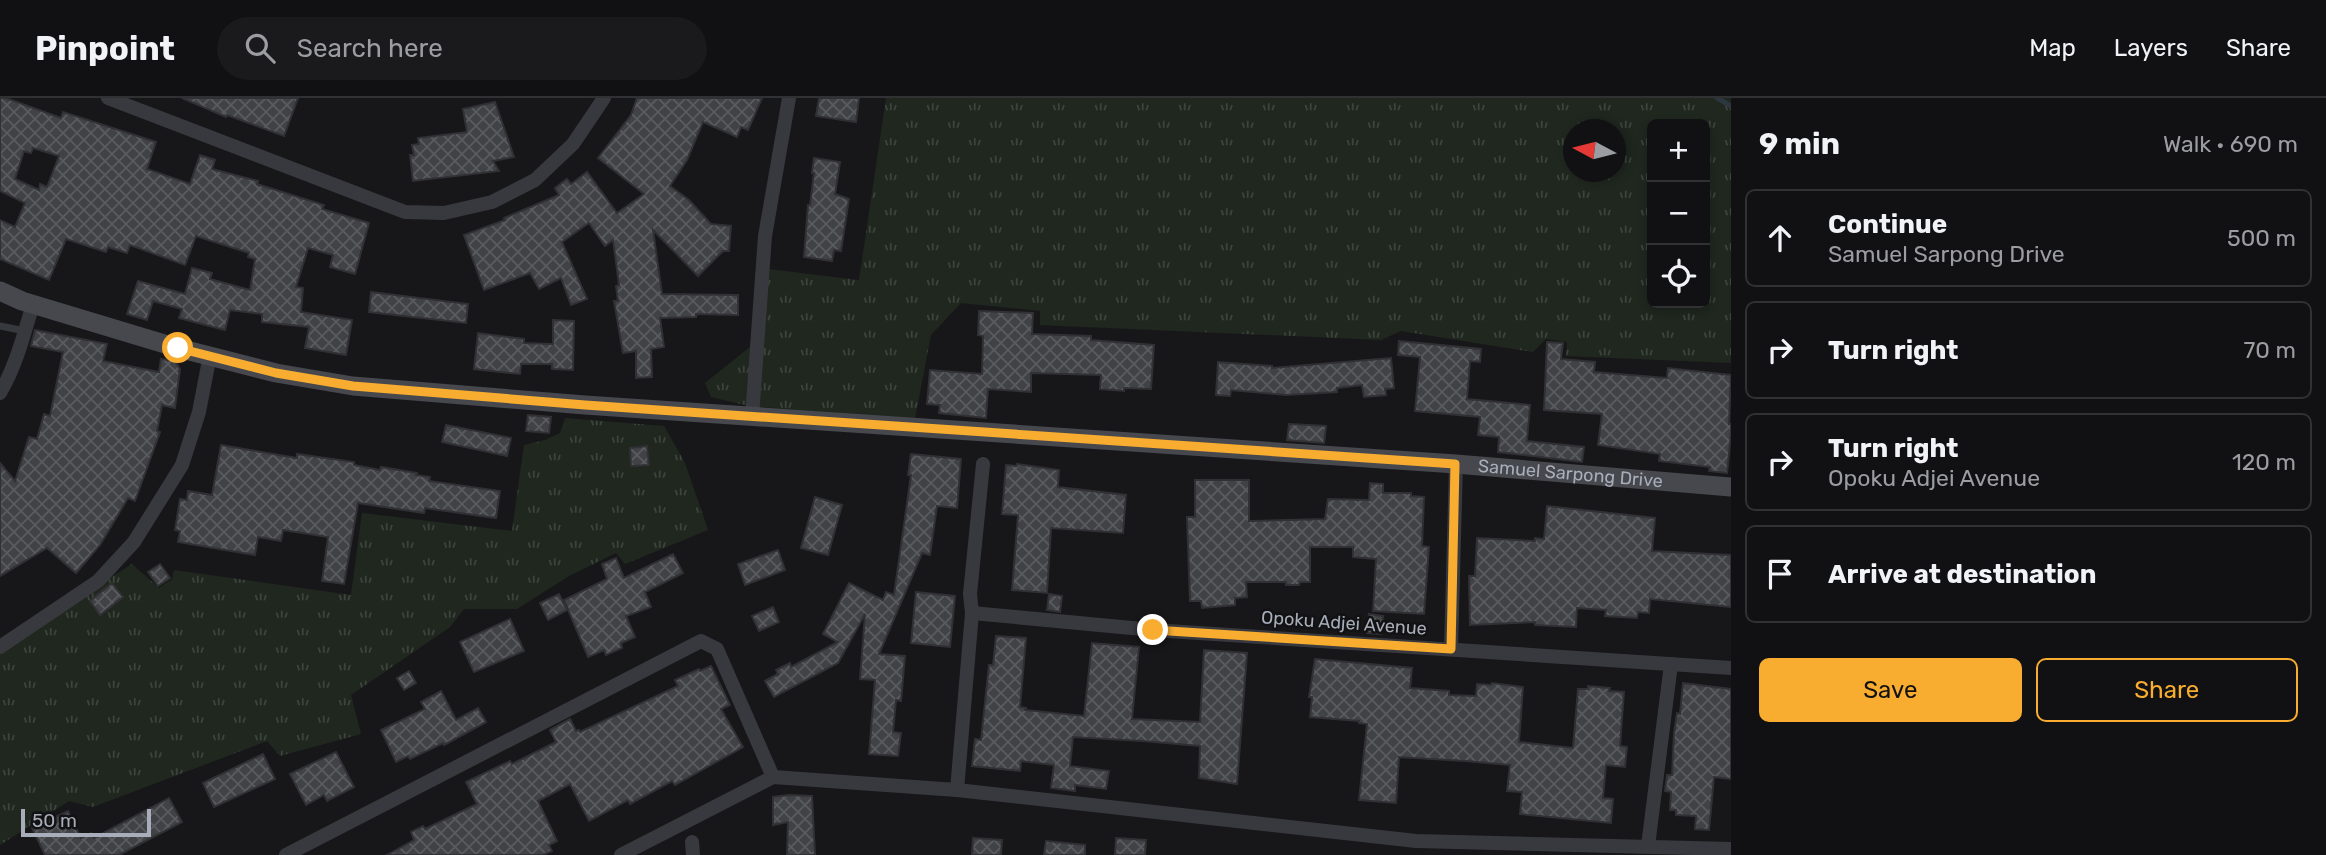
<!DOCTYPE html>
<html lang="en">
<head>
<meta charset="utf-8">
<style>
	:root { --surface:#111113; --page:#1a1a1c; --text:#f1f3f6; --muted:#9c9da0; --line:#303133; --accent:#f8ad30 }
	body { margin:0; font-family:Rubik,sans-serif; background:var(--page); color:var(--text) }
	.controls { position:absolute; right:21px; top:21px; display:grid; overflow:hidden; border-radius:10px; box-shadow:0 4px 10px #0003 }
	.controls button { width:63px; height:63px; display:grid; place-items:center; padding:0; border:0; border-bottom:2px solid var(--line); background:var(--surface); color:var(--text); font:35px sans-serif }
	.compass { position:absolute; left:1563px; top:21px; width:63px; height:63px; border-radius:50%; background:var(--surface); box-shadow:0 4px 10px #0003; rotate:277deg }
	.scale { position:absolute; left:21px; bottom:18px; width:130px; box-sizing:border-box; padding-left:7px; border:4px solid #a8aeb9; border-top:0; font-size:19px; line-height:24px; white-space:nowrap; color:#a8aeb9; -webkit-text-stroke:5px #121214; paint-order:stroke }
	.stop { position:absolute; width:21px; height:21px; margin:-16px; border:5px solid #f8ad30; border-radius:50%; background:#fff }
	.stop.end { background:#f8ad30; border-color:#fff; box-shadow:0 2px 7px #0008 }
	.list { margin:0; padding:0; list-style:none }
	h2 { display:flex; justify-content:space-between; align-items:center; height:91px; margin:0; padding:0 28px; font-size:30px }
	h2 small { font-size:23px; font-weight:400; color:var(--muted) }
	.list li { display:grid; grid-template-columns:46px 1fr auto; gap:21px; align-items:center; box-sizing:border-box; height:98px; margin:0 14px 14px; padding:0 14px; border:2px solid var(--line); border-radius:10px }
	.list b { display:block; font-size:26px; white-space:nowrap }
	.list p { margin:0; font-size:23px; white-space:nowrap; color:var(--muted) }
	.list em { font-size:23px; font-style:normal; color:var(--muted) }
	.actions { display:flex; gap:14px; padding:21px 28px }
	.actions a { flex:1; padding:16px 0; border:2px solid var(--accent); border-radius:10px; text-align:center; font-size:24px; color:var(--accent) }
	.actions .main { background:var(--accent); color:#111 }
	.icon { flex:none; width:38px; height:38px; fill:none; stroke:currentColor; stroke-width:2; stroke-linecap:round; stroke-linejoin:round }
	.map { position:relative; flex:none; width:1731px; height:757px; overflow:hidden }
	header { display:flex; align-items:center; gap:42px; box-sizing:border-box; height:98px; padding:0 35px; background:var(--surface); border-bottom:2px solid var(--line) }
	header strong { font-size:33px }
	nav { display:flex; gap:38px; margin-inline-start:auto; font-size:24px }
	.search { width:490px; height:63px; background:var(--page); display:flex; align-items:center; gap:18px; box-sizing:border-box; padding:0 24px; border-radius:38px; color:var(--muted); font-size:26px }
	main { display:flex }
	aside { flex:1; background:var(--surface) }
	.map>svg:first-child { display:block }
	.grass { fill:url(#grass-tufts); fill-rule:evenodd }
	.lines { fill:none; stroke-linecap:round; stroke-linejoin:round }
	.stream { stroke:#2c363d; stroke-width:5 }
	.building { fill:url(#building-cross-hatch); stroke:#313135; stroke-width:2; fill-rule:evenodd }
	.lane { stroke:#38393e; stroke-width:7 }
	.street { stroke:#38393e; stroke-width:14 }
	.secondary { stroke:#46484e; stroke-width:19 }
	.route { stroke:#f8ad30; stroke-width:9 }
	.labels { text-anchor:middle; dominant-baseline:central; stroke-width:5; stroke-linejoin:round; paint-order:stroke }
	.street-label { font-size:18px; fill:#a8aeb9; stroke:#121214 }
</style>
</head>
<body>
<header>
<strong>Pinpoint</strong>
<div class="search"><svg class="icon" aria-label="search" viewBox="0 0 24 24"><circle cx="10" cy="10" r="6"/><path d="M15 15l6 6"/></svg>Search here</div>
<nav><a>Map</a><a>Layers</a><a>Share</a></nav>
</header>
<main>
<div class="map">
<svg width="1731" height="757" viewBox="0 0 1731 757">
	<defs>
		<pattern id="grass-tufts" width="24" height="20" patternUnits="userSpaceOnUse" patternTransform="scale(1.75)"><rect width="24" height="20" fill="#1f271f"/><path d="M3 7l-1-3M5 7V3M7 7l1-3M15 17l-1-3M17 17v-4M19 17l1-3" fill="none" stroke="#3d443d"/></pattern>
		<pattern id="building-cross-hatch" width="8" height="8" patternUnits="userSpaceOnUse" patternTransform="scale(1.75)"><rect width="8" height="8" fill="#414246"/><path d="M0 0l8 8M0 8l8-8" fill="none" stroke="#5a5b5f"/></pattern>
	</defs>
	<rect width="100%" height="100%" fill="#171719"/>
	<g class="grass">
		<path d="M886,0h845v265l-165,-7 1,-14 -21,-3 -13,13 -132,-21 -20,9 -341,-15v-14l-79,-8 -30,32 -16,84 -166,-13 -38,-9 -6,-14 45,-36 10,-79 99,12zM1652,26h53v179h-53zM1574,32h42v42h-42z"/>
		<polygon points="565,320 664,328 685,365 708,432 625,466 616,455 569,478 517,511 464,511 450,529 351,597 361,636 280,658 267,643 93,709 69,703 0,747 0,551 132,466 159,490 172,481 174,472 351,497 362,415 512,433 524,347 545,342 560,335"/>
	</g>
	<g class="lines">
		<polyline class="stream" points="1717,0 1731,8"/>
	</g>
	<g class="building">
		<path d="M0,0h6l55,20 2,-6 93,30 -9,27 43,15 10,-29 15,5 -3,9 46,12 -1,3 67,21 -2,4 47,14 -14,51 -25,-7 3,-12 -25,-7 -12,39 7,1 -2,24 51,8 -6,35 -41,-7 4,-21 -47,-5v-8l-32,-4 -5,20 -46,-12 3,-9 -29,-8 -6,19 -20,-6 11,-33 47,13 7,-26 20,5 -2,6 40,11 5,-31 -7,-2 1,-4 -53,-17 -11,29 -55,-20 -3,8 -19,-6 -2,5 -40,-13 -17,41 -49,-21v-39l15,7 10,-24 -25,-12zM33,50l26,8 -12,31 -7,-3 -1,6 -24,-11 9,-28 7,2z"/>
		<polygon points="182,0 298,0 284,38 227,17 226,19"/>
		<polygon points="637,0 762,0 748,32 741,29 737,39 703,24 687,62 670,88 689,102 711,126 731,128 729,153 723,153 698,178 653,132 662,196 738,197 738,217 696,216 696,219 660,220 664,249 651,251 652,279 636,280 636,253 623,255 614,203 618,203 616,188 619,187 613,142 605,148 589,125 562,144 587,201 571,207 561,180 539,191 530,175 484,192 464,137 505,122 504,120 559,97 555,90 567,81 571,86 587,74 617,115 644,96 598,60 631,17"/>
		<polygon points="819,0 859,0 856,24 816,18"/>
		<polygon points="495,4 514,59 493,63 499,73 413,83 410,57 414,57 412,47 419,46 418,40 467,34 463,11"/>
		<polygon points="814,60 840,64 835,96 849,101 841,153 834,152 832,163 804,159 808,107 810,107 814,75 812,75"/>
		<polygon points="371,194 468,206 466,225 369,214"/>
		<polygon points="979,213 1033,215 1032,236 1091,238 1091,242 1154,247 1151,291 1124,290 1124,293 1100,291 1101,277 1031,275 1031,294 988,291 986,320 939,315 940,307 927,306 930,272 982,276 983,238 978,237"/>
		<polygon points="553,222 574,223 573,272 552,271 552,266 521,266 520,276 474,271 478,235 524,241 524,245 553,246"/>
		<polygon points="35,232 107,246 103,263 159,274 161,261 175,263 180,271 175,310 162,307 157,333 160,334 135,403 128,400 100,447 76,475 47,450 0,478 0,365 15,383 29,339 37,341 44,316 50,318 63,254 31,248"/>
		<polygon points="1399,243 1481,251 1480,264 1470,263 1467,301 1530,307 1527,343 1584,349 1582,364 1498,354 1499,339 1478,337 1480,319 1415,313 1420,259 1398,257"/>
		<polygon points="1547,244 1563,245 1561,261 1595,264 1594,274 1667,280 1668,270 1731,277 1729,326 1731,326 1731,335 1727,375 1709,373 1710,369 1659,363 1660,356 1598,347 1602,316 1544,312"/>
		<polygon points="1391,260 1394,290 1385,291 1386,297 1364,299 1362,287 1337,290 1337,294 1286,297 1231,292 1230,298 1216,297 1218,264 1272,268 1272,270"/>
		<polygon points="528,317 551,319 549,335 526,333"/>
		<polygon points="1289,326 1326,328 1324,345 1287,342"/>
		<polygon points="446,327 511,340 507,358 442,344"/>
		<polygon points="221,347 297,360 297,356 354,364 354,367 380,372 381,369 417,375 416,377 430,379 429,383 500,393 496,420 425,410 424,415 358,405 344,486 322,483 328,439 283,432 281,443 258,439 255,457 178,444 180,433 175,432 180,401 187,402 188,393 212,397"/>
		<polygon points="647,348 649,367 631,368 630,350"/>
		<polygon points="911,356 961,361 957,410 937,408 930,457 922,455 879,556 905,558 901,603 896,602 893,634 901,635 898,658 869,656 875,582 860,581 865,516 838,565 774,599 765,583 778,576 776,572 790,565 791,569 838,544 823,536 849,485 883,502 886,494 894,497 911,377 908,377"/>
		<polygon points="1017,366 1059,372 1058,389 1126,397 1123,435 1051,430 1047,495 1012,492 1018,417 1002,416 1006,367 1017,368"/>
		<polygon points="1195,382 1249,382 1249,423 1325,421 1328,401 1369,402 1370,385 1383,386 1383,395 1411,395 1411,398 1424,399 1422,448 1429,449 1424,516 1373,513 1376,461 1353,459 1353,449 1310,449 1310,484 1300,484 1299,487 1286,487 1286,484 1246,484 1247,499 1235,500 1235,507 1202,510 1201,503 1190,503 1187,419 1195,419"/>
		<polygon points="815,399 842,407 828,457 801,450"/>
		<polygon points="1547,408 1655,420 1652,453 1731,457 1731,509 1650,501 1649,515 1638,514 1637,520 1605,518 1606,512 1577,510 1576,529 1535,527 1535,524 1470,527 1469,478 1475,478 1477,440 1535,443 1535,440 1544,441"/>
		<polygon points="778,452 785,472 745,487 738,466"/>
		<polygon points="673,456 683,475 645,494 651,509 626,518 635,539 621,545 622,550 606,557 604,552 588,559 564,502 607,481 602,466 616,460 624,480"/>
		<polygon points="160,466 170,480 158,488 148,474"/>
		<polygon points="112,485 123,499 100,517 90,503"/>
		<polygon points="916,494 955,498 950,549 911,545"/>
		<polygon points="559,496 567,512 548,522 540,505"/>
		<polygon points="1049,496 1062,498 1060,514 1047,512"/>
		<polygon points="773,509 779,524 759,533 752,518"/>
		<polygon points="1369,516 1383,518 1381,536 1367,535"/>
		<polygon points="510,521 524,553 474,574 460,544"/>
		<polygon points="996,538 1026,540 1020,609 1026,610 1025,612 1084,618 1092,545 1139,549 1132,621 1200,624 1204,552 1247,555 1237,686 1199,680 1200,648 1143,643 1073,639 1070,668 1109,673 1106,691 1075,687 1075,693 1051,690 1054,667 1021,663 1020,673 972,668 975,641 981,642 989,567 993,567"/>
		<polygon points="1315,561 1412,570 1410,590 1449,593 1449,597 1476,598 1477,586 1491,587 1492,585 1523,589 1519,644 1573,650 1578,591 1588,591 1588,588 1610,590 1609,593 1624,594 1620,648 1627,649 1625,669 1606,667 1603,700 1613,701 1611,725 1520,716 1522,694 1507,693 1510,667 1465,663 1399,659 1396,705 1359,702 1367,626 1359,625 1359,623 1310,619 1312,599 1309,599"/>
		<polygon points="711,568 730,607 721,611 743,649 675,687 672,683 630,706 628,702 589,723 570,686 538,703 557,743 549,747 552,753 543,757 387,757 414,742 411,734 423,728 425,731 477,706 466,684 510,663 512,666 556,644 550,632 570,621 576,633 579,632 580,634 678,588 675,582 699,571 700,573"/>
		<polygon points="409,573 416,585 404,592 397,580"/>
		<polygon points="1683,585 1731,591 1731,681 1714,679 1709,732 1695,731 1696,718 1676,717 1676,712 1670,712 1671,694 1665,693 1667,677 1672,677 1674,635 1677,615 1680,616"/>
		<polygon points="441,593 456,622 478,610 486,624 444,647 443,645 410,661 408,658 396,664 381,632 425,611 421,604"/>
		<polygon points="336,654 354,689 327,703 324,697 306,707 290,676"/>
		<polygon points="263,656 275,681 214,709 203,685"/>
		<polygon points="789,697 812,698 815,757 787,757 788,724 773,727 773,699"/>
		<polygon points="169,700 182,724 119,757 45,757 32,730 68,713 81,740 91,735 94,740"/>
		<polygon points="973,740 1002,742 1001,757 972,757"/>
		<polygon points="1116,740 1146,742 1145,757 1115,757"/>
		<polygon points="1046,743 1085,747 1085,757 1044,757"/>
	</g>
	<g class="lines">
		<polyline class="lane" points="0,228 25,233"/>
		<g class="street">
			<polyline points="108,0 405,114 444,115 492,104 535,82 573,46 604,0"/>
			<path d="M0,295c16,-27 24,-59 33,-89"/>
			<polyline points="752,319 765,138 789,0"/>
			<polyline points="972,515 1153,532 1731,570"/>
			<polyline points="0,549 98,483 134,444 182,367 199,314 210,257"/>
			<polyline points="1451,551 1456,366"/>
			<polyline points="957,692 972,515 970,496 983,366"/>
			<polyline points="692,744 693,757"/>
			<polyline points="1648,748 1671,566"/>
			<polyline points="286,757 701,543 717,551 773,679"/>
			<polyline points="621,757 773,679 957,692 1416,743 1731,751"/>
		</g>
		<path class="secondary" id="s1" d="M0,193l22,10 156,47 98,25 77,13 232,19 871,59 275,23"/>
	</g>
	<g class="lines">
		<polyline class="route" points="178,250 276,275 353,288 585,307 1455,366 1451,551 1153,532"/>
	</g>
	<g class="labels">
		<g class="street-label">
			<text stroke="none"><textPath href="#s1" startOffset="1587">Samuel Sarpong Drive</textPath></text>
			<text transform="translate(1344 525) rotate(4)">Opoku Adjei Avenue</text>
		</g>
	</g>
</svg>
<div class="controls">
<button>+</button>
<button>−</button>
<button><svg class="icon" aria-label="locate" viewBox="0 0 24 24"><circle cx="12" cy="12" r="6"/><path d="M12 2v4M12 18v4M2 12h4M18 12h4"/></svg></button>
</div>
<svg class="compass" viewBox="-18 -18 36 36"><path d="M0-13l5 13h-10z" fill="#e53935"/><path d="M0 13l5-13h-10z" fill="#9c9da0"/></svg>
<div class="scale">50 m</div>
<div class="stop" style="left:178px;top:250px"></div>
<div class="stop end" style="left:1153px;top:532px"></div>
</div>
<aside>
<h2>9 min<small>Walk · 690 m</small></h2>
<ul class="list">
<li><svg class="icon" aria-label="ahead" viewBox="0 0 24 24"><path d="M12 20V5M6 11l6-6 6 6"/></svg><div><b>Continue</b><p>Samuel Sarpong Drive</p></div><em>500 m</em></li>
<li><svg class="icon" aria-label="right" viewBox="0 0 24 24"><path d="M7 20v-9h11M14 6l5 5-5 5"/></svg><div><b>Turn right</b></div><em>70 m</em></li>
<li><svg class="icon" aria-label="right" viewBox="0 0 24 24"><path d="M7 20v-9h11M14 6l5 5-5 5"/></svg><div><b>Turn right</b><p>Opoku Adjei Avenue</p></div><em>120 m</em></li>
<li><svg class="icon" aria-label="arrive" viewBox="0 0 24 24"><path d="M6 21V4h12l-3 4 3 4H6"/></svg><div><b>Arrive at destination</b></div></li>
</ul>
<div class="actions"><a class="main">Save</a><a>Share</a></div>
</aside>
</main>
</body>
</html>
